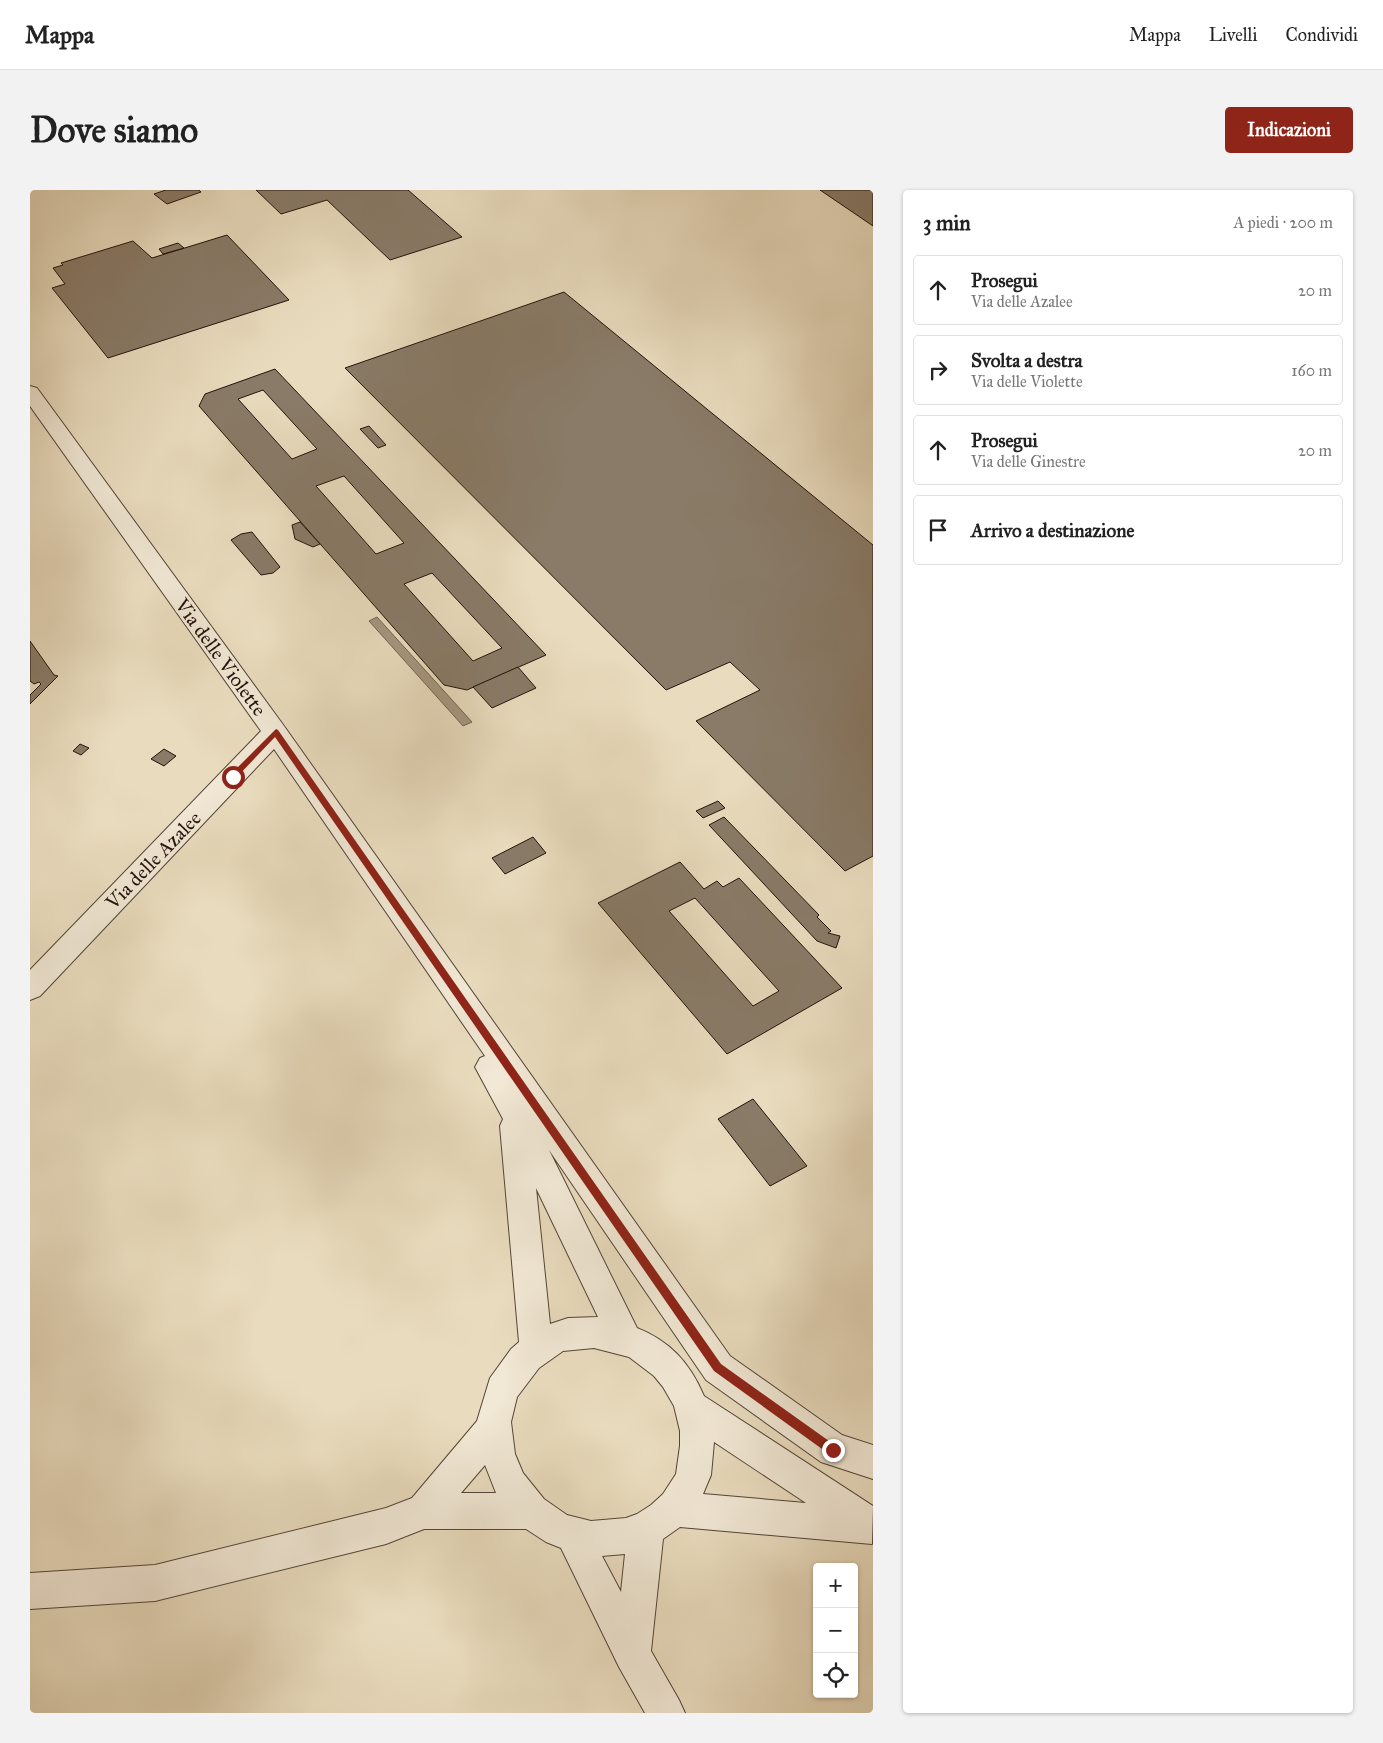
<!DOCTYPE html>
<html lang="it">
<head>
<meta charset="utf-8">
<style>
	:root { --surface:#fff; --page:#f2f2f2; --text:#222; --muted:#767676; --line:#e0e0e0; --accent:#8f2418 }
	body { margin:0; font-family:"IM FELL Great Primer",serif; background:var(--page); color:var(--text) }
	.controls { position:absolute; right:15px; bottom:15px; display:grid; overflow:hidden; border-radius:5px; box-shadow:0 1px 4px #0004 }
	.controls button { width:45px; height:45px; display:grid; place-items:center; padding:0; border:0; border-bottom:1px solid var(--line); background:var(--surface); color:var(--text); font:25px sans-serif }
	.stop { position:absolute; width:15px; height:15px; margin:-11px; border:4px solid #8f2418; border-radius:50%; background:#fff }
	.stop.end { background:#8f2418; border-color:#fff; box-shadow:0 1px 5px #0008 }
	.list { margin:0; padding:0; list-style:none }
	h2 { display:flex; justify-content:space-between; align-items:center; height:65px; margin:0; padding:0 20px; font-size:21px }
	h2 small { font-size:16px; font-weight:400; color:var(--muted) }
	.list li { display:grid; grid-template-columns:32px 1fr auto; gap:15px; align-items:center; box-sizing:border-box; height:70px; margin:0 10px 10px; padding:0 10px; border:1px solid var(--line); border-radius:5px }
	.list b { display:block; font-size:19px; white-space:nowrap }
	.list p { margin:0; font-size:16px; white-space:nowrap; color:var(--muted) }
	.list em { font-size:16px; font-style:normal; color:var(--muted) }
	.icon { flex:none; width:28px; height:28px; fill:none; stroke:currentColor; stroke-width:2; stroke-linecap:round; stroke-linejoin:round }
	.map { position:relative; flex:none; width:843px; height:1523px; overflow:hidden; border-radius:5px }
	header { display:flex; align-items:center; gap:30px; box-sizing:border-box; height:70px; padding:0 25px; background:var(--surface); border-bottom:1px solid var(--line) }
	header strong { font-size:24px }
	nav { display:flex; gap:28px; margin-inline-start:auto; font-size:18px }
	.intro { display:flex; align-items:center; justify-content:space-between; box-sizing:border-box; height:120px; padding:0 30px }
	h1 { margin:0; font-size:35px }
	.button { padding:12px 22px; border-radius:5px; background:var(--accent); color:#fff; font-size:18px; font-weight:700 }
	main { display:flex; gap:30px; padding:0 30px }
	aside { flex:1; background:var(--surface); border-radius:5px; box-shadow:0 1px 4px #0004 }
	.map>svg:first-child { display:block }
	.water { fill:#a59781; stroke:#716252 }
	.building { fill:#897b68; stroke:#22120b; fill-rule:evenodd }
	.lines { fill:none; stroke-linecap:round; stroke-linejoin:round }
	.minor-casing { stroke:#544438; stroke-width:2 }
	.minor { fill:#f1e8d5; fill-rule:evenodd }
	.route { fill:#8f2418 }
	.labels { text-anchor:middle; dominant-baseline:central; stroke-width:5; stroke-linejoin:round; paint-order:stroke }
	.street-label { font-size:20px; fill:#22120b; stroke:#f1e8d5 }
</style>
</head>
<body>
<header>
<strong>Mappa</strong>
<nav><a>Mappa</a><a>Livelli</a><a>Condividi</a></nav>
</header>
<div class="intro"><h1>Dove siamo</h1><a class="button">Indicazioni</a></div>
<main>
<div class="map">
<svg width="843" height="1523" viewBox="0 0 843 1523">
	<rect width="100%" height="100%" fill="#e9dcbe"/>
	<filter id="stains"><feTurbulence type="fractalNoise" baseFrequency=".004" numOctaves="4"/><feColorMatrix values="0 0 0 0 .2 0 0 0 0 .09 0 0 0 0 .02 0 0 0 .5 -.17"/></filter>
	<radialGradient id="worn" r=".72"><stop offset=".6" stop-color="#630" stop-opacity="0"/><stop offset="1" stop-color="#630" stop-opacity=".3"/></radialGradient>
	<polygon class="water" points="347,427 442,532 433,536 339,431"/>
	<g class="building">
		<polygon points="136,0 169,0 171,2 137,14 124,4"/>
		<polygon points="226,0 378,0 432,47 360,70 297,10 251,24"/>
		<polygon points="790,0 843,0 843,36"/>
		<polygon points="197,45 259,110 78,168 22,98 35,94 23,78 33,75 31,73 103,51 122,68"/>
		<polygon points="148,53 154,58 133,64 129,59"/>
		<polygon points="534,102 843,355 843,666 815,681 666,531 730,500 700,472 636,500 315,178"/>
		<path d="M245,179l271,286 -79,35 -23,-5 -245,-279 6,-12zM233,200l54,59 -25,10 -54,-60zM314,286l60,67 -28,11 -60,-68zM402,383l70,75 -29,13 -69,-77z"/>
		<polygon points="339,236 356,255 348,258 330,239"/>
		<polygon points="270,332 290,354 283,357 265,349 262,335"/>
		<polygon points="222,342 250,377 243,383 231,385 201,350 211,344"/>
		<polygon points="0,451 24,485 28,486 0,514 0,505 11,494 9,492 4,494 0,491"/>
		<polygon points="488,477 506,498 462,518 443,497"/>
		<polygon points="50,554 59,558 51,565 43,561"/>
		<polygon points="134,559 146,566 134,576 121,569"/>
		<polygon points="688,611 695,618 673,628 666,621"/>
		<polygon points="694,627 789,725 787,727 801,741 798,743 810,746 806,758 787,751 679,635"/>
		<polygon points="503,647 516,663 475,684 462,668"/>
		<path d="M650,672l24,27 13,-8 6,6 16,-9 103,110 -115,66 -129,-151zM665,708l84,93 -26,15 -84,-95z"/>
		<polygon points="723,909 777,976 740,996 688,929"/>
	</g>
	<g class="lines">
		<defs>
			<path id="minor" d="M0,196l7,2 247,338 446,630 112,79 31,10v34l-52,-17 -115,-82 -157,-230 88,178c33,13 53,35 67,68l169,110 -1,38 -192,-17 -17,12 -12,112 28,49 6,13h-40l-26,-46 -58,-119 -15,-6 -20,-13h-102l-38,15 -231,57 -125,8v-36l125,-8 231,-57 26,-10 65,-77 13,-43 21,-29 8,-7 -19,-216 3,-7 -28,-52 5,-9 5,-2 -211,-307 -234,247 -10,4v-30l231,-239 -231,-325zM506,998l62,129 -30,1 -18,6zM564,1158l35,9 25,19 9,11 11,19 6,25v15l-4,28 -13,20 -12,11 -14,9 -11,4 -35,3 -24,-6 -23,-16 -21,-26 -8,-19 -4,-32 6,-25 22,-29 24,-17zM684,1252l92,61 -103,-9 8,-19zM455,1275l11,28h-35zM595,1364l-4,38 -19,-36z"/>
		</defs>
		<use href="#minor" class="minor-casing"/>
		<use href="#minor" class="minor"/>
	</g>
	<polygon class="route" points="246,539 248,540 691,1174 806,1256 806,1264 799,1264 684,1181 245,547 205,589 200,589 200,585"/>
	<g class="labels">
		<g class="street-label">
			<text transform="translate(191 467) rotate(54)">Via delle Violette</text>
			<text transform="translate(123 670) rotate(-46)">Via delle Azalee</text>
		</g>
	</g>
	<rect width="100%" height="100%" filter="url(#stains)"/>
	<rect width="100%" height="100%" fill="url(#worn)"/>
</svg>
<div class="controls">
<button>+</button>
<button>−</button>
<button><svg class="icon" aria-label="locate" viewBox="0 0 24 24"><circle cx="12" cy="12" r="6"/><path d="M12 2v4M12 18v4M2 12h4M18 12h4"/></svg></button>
</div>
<div class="stop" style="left:203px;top:587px"></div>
<div class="stop end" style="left:803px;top:1260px"></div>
</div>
<aside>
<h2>3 min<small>A piedi · 200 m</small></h2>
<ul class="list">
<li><svg class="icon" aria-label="ahead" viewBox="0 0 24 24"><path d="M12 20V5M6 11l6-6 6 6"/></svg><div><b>Prosegui</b><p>Via delle Azalee</p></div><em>20 m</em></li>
<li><svg class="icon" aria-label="right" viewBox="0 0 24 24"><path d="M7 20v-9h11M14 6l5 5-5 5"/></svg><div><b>Svolta a destra</b><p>Via delle Violette</p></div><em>160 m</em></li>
<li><svg class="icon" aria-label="ahead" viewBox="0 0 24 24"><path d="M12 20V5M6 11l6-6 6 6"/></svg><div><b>Prosegui</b><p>Via delle Ginestre</p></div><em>20 m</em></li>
<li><svg class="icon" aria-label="arrive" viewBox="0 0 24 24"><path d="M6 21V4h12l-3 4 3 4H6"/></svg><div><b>Arrivo a destinazione</b></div></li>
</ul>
</aside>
</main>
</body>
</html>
